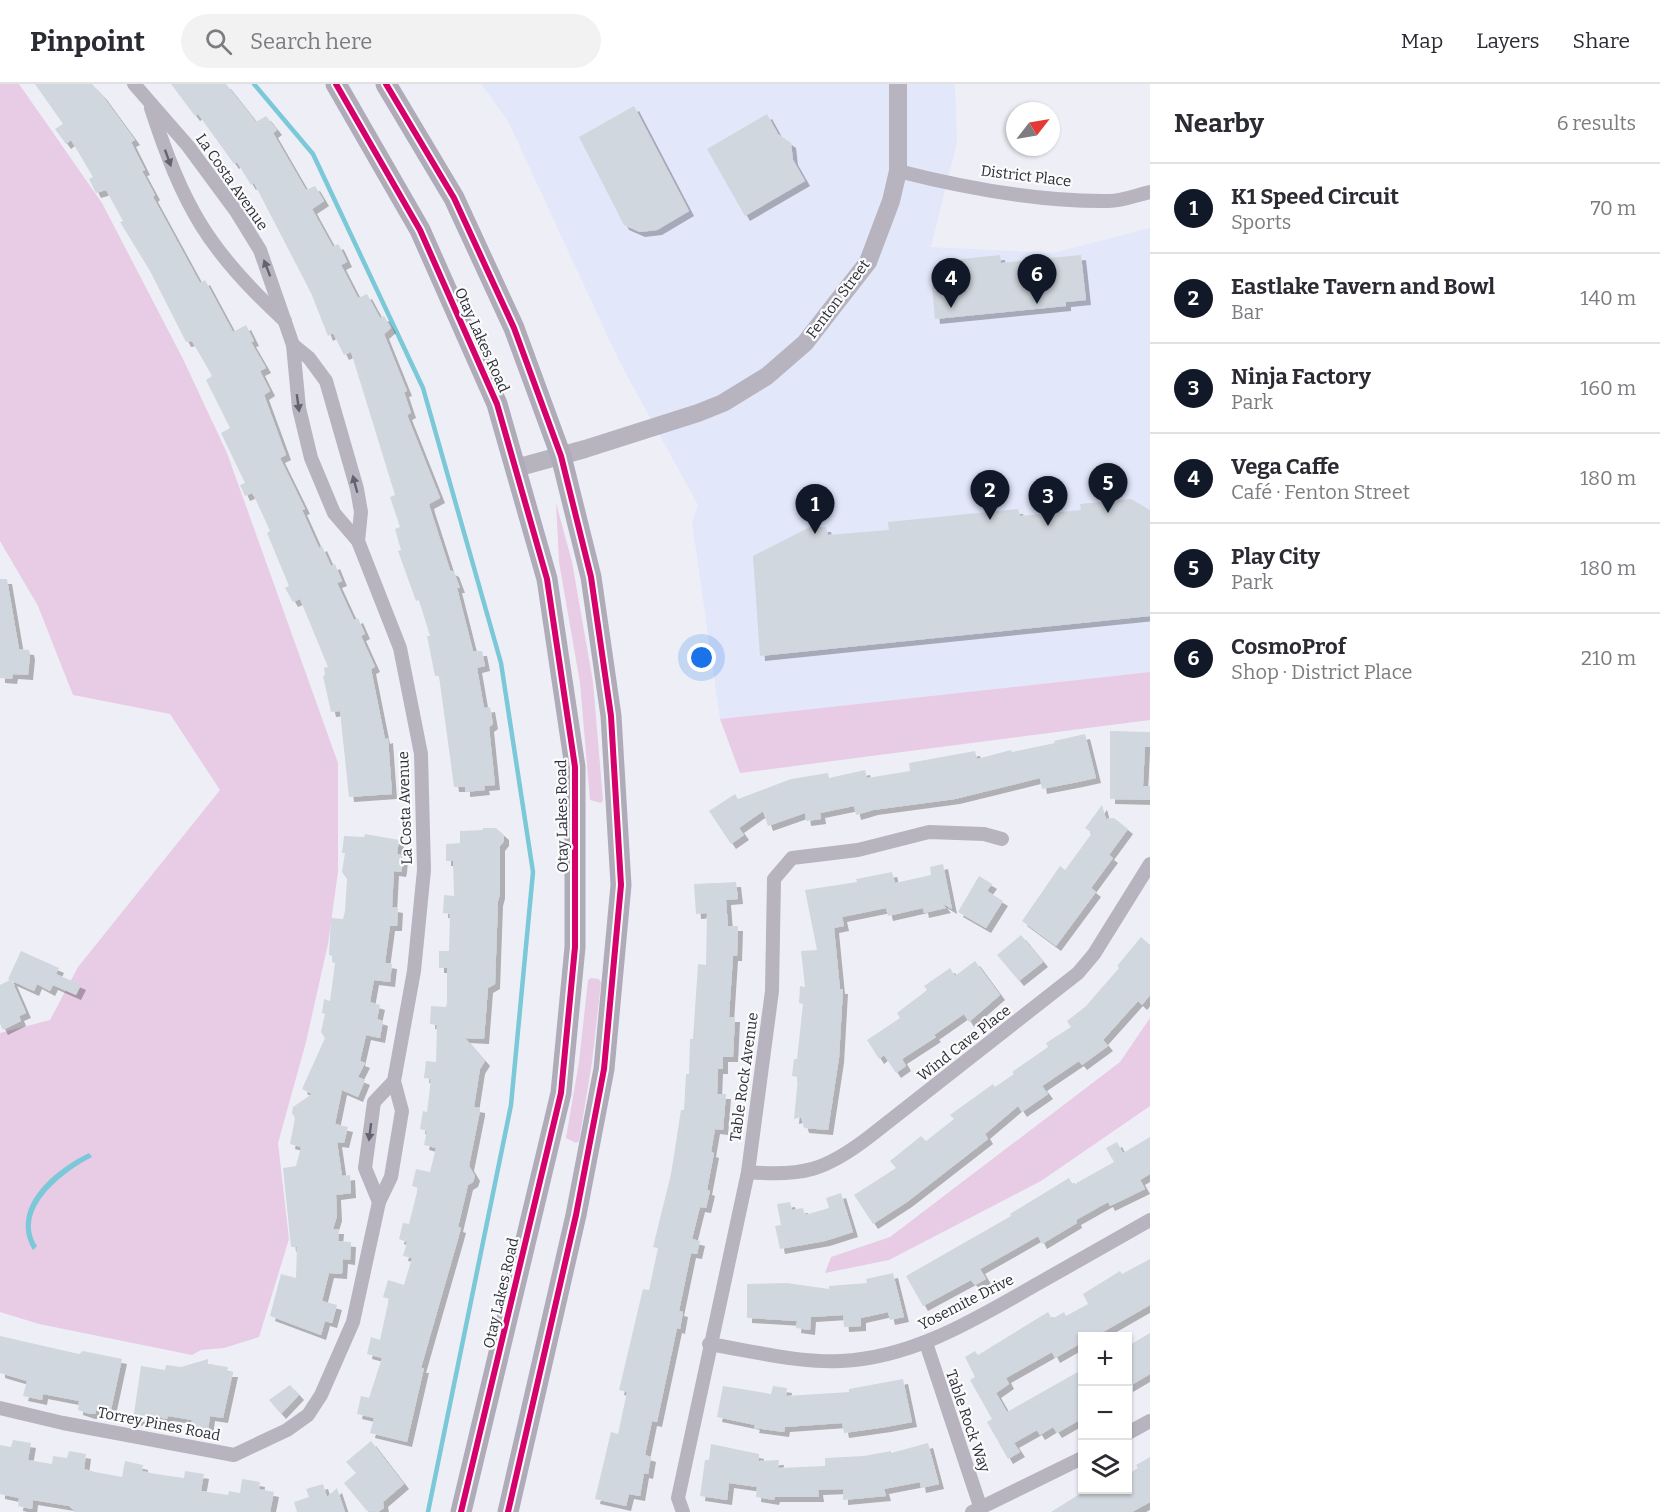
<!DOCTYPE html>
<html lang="en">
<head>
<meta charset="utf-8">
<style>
	:root { --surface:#fff; --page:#f2f2f3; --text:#2b2b33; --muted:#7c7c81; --line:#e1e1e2; --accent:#111827 }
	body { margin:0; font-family:Bitter,serif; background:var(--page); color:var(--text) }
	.controls { position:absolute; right:18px; bottom:18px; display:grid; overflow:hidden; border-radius:0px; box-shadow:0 2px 4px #0004 }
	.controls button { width:54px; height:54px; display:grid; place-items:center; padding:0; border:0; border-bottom:2px solid var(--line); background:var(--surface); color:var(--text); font:30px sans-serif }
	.compass { position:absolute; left:1006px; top:18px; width:54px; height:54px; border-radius:50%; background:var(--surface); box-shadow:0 2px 4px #0004; rotate:59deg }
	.you { position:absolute; left:702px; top:574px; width:21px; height:21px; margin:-15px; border:4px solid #fff; border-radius:50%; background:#1a73e8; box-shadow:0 0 0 9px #1a73e833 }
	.badge { display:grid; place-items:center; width:39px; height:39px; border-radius:50%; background:var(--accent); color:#fff; font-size:20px; font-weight:700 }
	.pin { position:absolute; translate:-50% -50px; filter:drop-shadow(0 2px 3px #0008) }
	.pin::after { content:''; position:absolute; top:32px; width:21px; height:18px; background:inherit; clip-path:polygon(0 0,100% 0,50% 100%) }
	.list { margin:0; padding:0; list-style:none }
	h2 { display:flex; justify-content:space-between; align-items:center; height:78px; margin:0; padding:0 24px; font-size:26px }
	h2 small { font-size:20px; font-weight:400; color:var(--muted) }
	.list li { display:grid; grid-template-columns:39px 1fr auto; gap:18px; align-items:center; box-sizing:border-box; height:90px; padding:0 24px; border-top:2px solid var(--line) }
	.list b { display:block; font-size:22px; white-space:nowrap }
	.list p { margin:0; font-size:20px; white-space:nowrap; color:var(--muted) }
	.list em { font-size:20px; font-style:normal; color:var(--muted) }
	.icon { flex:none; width:33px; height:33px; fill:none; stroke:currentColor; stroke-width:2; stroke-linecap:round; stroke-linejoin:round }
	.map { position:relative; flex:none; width:1150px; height:1428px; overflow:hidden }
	header { display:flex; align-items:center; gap:36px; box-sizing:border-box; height:84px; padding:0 30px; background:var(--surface); border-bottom:2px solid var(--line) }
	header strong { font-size:28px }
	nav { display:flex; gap:33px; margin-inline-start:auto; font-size:21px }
	.search { width:420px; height:54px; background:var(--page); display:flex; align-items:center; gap:15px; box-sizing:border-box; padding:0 21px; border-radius:33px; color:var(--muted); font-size:22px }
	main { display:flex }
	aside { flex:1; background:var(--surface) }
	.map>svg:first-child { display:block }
	.built { fill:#e2e7fa }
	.green { fill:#e8cbe4 }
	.water { fill:#7ac8d8 }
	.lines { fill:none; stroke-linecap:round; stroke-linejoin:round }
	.stream { stroke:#7ac8d8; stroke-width:4.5 }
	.building { fill:#d1d7de; filter:url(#shadow) }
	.street { stroke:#b7b3bf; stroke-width:14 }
	.secondary { stroke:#b7b3bf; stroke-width:18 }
	.primary { stroke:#afabb9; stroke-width:21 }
	.cycleway-casing { stroke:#fbfbfb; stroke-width:10 }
	.cycleway { stroke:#d6006c; stroke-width:6 }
	.oneway { fill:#63636f }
	.labels { text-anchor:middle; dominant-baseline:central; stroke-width:4.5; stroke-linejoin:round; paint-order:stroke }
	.street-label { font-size:15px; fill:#2b2e39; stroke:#fbfbfb }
</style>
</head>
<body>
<header>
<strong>Pinpoint</strong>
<div class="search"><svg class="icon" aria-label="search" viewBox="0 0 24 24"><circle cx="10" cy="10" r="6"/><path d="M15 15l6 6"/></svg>Search here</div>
<nav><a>Map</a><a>Layers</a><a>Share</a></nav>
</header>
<main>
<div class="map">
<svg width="1150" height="1428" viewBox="0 0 1150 1428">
	<defs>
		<filter id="shadow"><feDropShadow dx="5" dy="5" stdDeviation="0" flood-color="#0004"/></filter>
	</defs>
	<rect width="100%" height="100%" fill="#eeeff6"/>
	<polygon class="built" points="481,0 955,0 957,58 931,163 1053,169 1150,144 1150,588 720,635 692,438 698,421 619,277 508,37"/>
	<g class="green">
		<polygon points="0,0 19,0 102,119 183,275 227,369 338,679 338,788 328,860 306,958 278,1059 289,1155 259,1253 224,1264 201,1266 192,1271 39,1240 0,1228 0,949 50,936 78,883 220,706 170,630 73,611 38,522 0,457"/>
		<polygon points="556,419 572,478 593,598 603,716 601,719 590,716 580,599 559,478"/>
		<polygon points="1150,588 1150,636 740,689 720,635"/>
		<polygon points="591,894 599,895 601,899 592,978 579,1057 576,1059 566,1054 579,978 588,896"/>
		<polygon points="1150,934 1150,1022 1041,1097 889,1176 825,1189 831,1173 890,1153 1120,978"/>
	</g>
	<path class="water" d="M89,1069l3,4c-29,15 -78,52 -55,89l-4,4c-25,-42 21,-80 56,-97z"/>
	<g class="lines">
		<polyline class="stream" points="254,0 313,70 423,304 501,579 533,788 511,1021 428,1428"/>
	</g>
	<g class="building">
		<polygon points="35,0 92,0 102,11 135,56 131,58 145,86 142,87 155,111 153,113 200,199 205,196 233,248 246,241 254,257 251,258 266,284 260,287 270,307 264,311 286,371 280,374 305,425 302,426 319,464 322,462 331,482 335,480 342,497 337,499 354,536 358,534 365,550 361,552 375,583 371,585 385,655 388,654 392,710 349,713 340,627 331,628 323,592 325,591 324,584 328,583 300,515 293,518 285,504 289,502 267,449 270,447 254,412 252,409 245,412 240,401 245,399 221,349 230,344 206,296 212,292 192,257 186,258 150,187 120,138 123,137 106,106 96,109 89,95 93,93 71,56 66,60 55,45 63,40"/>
		<polygon points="171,0 226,0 256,38 266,32 277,46 273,49 306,106 315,102 324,117 312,125 333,163 338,160 340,163 347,178 341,181 358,214 367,210 380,234 384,232 391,244 384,250 407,307 404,308 411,329 407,331 440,414 429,420 430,424 450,486 454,488 460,504 457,504 473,567 482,567 485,582 477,584 484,624 490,623 493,640 489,643 495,701 484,702 485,706 465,708 465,703 454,703 439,592 435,592 427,552 430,552 419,516 416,517 398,467 401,466 395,445 400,443 390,413 395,411 351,268 344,271 333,249 328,252 311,209 254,99 251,101 237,78 234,80 198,30 195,32"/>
		<polygon points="634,22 689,127 657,146 640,148 624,141 579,53"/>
		<polygon points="767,30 778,50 791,59 793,76 805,97 745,132 707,65"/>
		<polygon points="1000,171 1001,179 1081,171 1086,216 1066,218 1066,222 935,235 932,202 946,201 943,177"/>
		<polygon points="1131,415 1150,426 1150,532 760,572 753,472 810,443 826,443 828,451 889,446 888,438 1018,425 1020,432 1081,426 1080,420"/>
		<polygon points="0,495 7,495 19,565 29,566 30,571 28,591 13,590 12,595 0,594"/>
		<polygon points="1110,647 1150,648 1150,663 1145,663 1143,702 1150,702 1150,716 1110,715"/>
		<polygon points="1085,650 1096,694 1078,698 1042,705 1040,694 955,715 873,726 856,731 854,722 820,729 821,735 806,737 805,729 768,742 763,727 739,744 744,751 731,760 709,727 735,710 738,715 791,695 828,689 829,694 865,686 867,694 910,687 909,679 975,667 977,675 1011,666 1012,668 1055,659 1054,657"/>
		<polygon points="1102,721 1106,735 1114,734 1128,745 1109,771 1113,774 1091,804 1096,808 1056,862 1022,837 1060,782 1065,786 1092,749 1085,744"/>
		<polygon points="483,744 496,744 504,751 504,757 500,762 500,810 498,817 495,900 488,904 484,955 465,954 485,977 480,985 474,1023 480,1024 480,1027 469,1082 475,1092 473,1098 468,1101 458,1143 461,1144 458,1155 421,1284 424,1284 407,1358 370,1349 374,1334 357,1330 361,1312 369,1314 382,1274 367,1270 371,1253 380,1256 389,1215 383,1213 388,1196 404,1201 412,1174 403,1172 407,1158 399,1155 403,1139 409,1140 418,1104 412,1102 416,1085 430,1088 436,1064 424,1061 427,1047 420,1045 423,1027 427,1028 431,995 424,994 426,977 436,978 437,941 430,940 431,922 446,923 447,918 447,884 439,884 439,867 449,867 450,830 443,829 444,811 454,812 453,777 446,777 446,760 460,759 460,747 483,746"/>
		<polygon points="365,750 399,756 397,770 403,771 402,784 401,788 394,787 392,823 398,824 397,842 390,842 385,879 392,880 390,898 374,896 370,918 380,921 377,935 383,937 380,954 366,951 360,977 365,979 358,993 365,996 358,1013 342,1006 335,1040 348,1043 344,1059 337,1058 342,1092 350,1091 351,1109 336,1111 337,1132 333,1145 339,1145 338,1157 351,1158 350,1176 343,1175 342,1190 329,1189 322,1217 337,1221 332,1239 325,1237 321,1251 270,1232 281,1190 296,1194 297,1163 291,1163 283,1084 296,1082 301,1063 290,1060 295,1034 292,1029 293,1023 312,1010 302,1005 325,954 321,948 325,930 322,929 324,915 330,917 335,879 332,878 332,872 329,871 331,834 343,835 345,827 347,795 342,788 345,769 342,769 344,752 364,753"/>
		<polygon points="943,780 952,825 942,819 946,824 924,829 923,824 888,832 886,824 842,833 844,842 834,844 840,905 843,905 839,974 828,1046 804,1044 801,1033 794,1035 798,993 792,992 794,975 797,975 803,920 799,919 800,902 805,903 801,867 817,866 805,806 857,798 856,795 892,788 895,799 931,791 930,783"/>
		<polygon points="979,792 992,800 987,807 1003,817 986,844 958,828"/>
		<polygon points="736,798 738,815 726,816 728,842 738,842 737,872 733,872 729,933 735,933 733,973 723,973 723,985 718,985 717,1010 726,1010 723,1046 715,1045 711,1068 714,1069 707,1106 710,1107 706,1124 700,1123 692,1155 700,1157 697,1170 691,1169 679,1227 683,1228 680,1245 677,1244 657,1338 652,1337 645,1371 651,1373 648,1390 644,1389 640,1412 629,1410 626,1422 595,1415 611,1348 618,1350 627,1308 619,1306 643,1205 649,1206 658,1164 653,1163 671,1090 681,1026 684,1026 686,990 689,990 690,955 693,955 698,880 706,881 707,829 696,830 694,800"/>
		<polygon points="1021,851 1043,878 1019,897 997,871"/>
		<polygon points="1141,853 1150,861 1150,911 1142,921 1138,917 1103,956 1108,962 1082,981 1079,977 1042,1002 1048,1010 1022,1028 1018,1022 985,1050 988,1055 907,1118 873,1140 854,1111 896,1084 890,1077 921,1052 926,1057 954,1035 950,1031 993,1000 995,1003 1014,990 1012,988 1048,963 1046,959 1071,943 1067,937 1086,922 1119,884 1117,882"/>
		<polygon points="21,867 59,884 56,890 81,901 76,911 53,901 50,907 37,900 34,907 12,897 26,929 19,932 21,937 3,946 0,940 0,901 10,896 8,895"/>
		<polygon points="975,877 1000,911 969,938 964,930 934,951 936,953 902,975 906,982 896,989 884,971 879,975 867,956 900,934 897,929 927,906 924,902 950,884 955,892"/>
		<polygon points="1150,1053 1150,1090 1140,1096 1145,1105 1110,1122 1108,1118 1076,1136 1077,1139 1042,1160 1038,1152 980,1185 986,1195 975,1201 971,1196 923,1222 906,1192 1011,1132 1010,1130 1069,1094 1073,1101 1114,1078 1106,1064 1117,1058 1123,1069"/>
		<polygon points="841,1109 853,1148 825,1157 780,1165 775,1142 781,1141 777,1120 790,1118 792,1126 803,1124 805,1131 829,1124 826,1114"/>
		<polygon points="1150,1175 1150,1221 1096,1252 1083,1252 1083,1258 1055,1274 1052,1268 1006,1294 1009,1300 996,1309 1007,1328 1083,1285 1083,1334 1057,1349 1053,1343 1040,1351 1037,1346 1014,1359 1020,1368 1008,1375 987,1338 992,1335 970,1296 975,1293 965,1273 975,1267 978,1271 1048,1228 1052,1235 1064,1228 1066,1232 1088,1220 1083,1210 1120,1187 1122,1190"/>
		<polygon points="893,1189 904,1233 890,1236 888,1228 861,1234 861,1242 844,1243 843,1231 811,1233 810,1246 796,1244 797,1237 747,1234 747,1200 787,1199 829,1205 829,1202 867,1199 866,1195"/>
		<polygon points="1150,1249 1150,1290 1128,1303 1128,1262"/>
		<polygon points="0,1252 79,1270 83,1267 122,1275 111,1326 97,1323 95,1330 90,1330 78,1326 79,1317 43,1310 42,1316 23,1312 27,1297 0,1289"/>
		<polygon points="208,1275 208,1280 228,1283 227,1288 233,1288 223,1334 210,1332 208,1346 191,1343 192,1336 168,1332 167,1335 152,1332 151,1339 133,1336 141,1282 165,1286 166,1281 181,1283"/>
		<polygon points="903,1295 912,1338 886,1343 844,1349 842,1339 785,1343 784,1348 754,1344 755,1341 717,1333 723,1302 771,1310 773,1302 787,1304 786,1312 849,1308 849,1305"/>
		<polygon points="290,1301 299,1311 281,1330 269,1316"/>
		<polygon points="13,1356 31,1359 28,1376 52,1380 53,1372 67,1374 69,1367 86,1370 84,1385 95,1388 122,1393 125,1377 143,1381 142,1387 156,1390 184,1394 185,1387 204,1390 201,1407 228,1411 229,1407 240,1409 242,1395 260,1398 259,1405 274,1408 270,1428 76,1428 69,1422 33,1416 32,1425 18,1422 19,1414 0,1410 0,1361 11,1363"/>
		<polygon points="371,1357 404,1400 383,1418 384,1424 378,1428 367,1427 344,1399 356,1389 346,1378"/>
		<polygon points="928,1359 939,1400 921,1404 920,1398 884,1405 886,1412 843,1416 843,1405 818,1406 819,1413 775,1413 774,1416 756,1413 757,1403 729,1399 727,1416 700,1412 705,1376 709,1376 711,1360 759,1370 759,1377 779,1376 778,1384 825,1382 825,1374 864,1372 891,1367 891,1369"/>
		<polygon points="1150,1373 1150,1418 1132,1428 1051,1428 1086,1406 1128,1406 1128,1390 1138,1384 1136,1381"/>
		<polygon points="323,1400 327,1413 337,1404 345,1428 297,1428 294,1418 309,1413 306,1405"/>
	</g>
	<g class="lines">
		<g class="street">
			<path d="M151,24c32,98 57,143 134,213"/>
			<path d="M898,87c67,17 141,31 211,30 13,0 28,-6 41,-9"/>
			<polyline points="293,261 309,274 326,297 357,405 361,428 358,457"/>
			<path d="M748,1088c55,5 78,-2 121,-35l209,-164 16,-19 56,-90"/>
			<polyline points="379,1118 365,1084 374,1018 394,997"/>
			<polyline points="926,1259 981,1425"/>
			<path d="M709,1260c43,7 89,19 132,17 73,-3 136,-43 198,-78 37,-21 74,-42 111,-63"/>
			<polyline points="0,1324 63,1339 234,1371 287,1346 308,1331 321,1311 353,1238 379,1118 391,1093 402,1027 394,997 414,887 424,786 421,670 400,564 358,457 334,429 311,374 299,324 293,261 260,166 236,127 188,62 134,0"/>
			<polyline points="1128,1349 1150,1337"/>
			<polyline points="683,1428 678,1414 748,1088 772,907 774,795 792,774 858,766 929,748 984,750 1002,755"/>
			<polyline points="972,1428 1082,1374"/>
		</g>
		<polyline class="secondary" points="516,384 585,365 698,329 723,319 767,292 805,259 868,178 891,117 898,87 898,0"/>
		<g class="primary">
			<polyline points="336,0 420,146 497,320 547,495 575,683 575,863 561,1009 461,1428"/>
			<polyline points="386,0 454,114 514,244 561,372 591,493 611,632 621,801 604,985 576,1131 508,1428"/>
		</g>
		<defs>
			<g id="cycleway">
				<polyline points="336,0 420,146 497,320 547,495 575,683 575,863 561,1009 461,1428"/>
				<polyline points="386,0 454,114 514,244 561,372 591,493 611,632 621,801 604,985 576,1131 508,1428"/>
			</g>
		</defs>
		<use href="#cycleway" class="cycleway-casing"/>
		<use href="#cycleway" class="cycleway"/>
	</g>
	<defs><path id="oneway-solid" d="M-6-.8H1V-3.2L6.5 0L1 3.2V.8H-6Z" transform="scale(1.5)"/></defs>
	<g class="oneway">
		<use href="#oneway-solid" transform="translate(168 74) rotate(70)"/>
		<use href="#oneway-solid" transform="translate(267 184) rotate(-111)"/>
		<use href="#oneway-solid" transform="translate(298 319) rotate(82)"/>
		<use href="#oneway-solid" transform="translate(355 400) rotate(-105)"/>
		<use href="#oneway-solid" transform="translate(370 1048) rotate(97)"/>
	</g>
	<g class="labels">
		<g class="street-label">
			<text transform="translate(1026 92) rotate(7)">District Place</text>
			<text transform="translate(232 98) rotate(55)">La Costa Avenue</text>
			<text transform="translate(838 215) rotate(-53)">Fenton Street</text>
			<text transform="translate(482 256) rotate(66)">Otay Lakes Road</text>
			<text transform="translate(405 724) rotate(-92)">La Costa Avenue</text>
			<text transform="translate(562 732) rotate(-91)">Otay Lakes Road</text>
			<text transform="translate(964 959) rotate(-38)">Wind Cave Place</text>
			<text transform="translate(744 993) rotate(-82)">Table Rock Avenue</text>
			<text transform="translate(501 1209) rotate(-77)">Otay Lakes Road</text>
			<text transform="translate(966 1218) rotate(-27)">Yosemite Drive</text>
			<text transform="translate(968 1337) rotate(71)">Table Rock Way</text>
			<text transform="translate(159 1340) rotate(11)">Torrey Pines Road</text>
		</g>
	</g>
</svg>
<div class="controls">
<button>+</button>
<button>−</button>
<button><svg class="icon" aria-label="layers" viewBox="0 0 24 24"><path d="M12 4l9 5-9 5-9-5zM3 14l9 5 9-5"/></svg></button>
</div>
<svg class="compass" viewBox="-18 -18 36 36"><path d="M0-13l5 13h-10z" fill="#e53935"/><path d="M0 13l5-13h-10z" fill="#7c7c81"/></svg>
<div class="you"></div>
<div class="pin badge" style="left:815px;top:450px">1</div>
<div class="pin badge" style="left:990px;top:436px">2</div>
<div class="pin badge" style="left:1048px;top:442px">3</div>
<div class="pin badge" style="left:951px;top:224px">4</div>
<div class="pin badge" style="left:1108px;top:429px">5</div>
<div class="pin badge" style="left:1037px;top:220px">6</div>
</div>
<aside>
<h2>Nearby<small>6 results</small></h2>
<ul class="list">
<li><span class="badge">1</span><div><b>K1 Speed Circuit</b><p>Sports</p></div><em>70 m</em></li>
<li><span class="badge">2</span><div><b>Eastlake Tavern and Bowl</b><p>Bar</p></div><em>140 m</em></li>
<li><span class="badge">3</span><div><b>Ninja Factory</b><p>Park</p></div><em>160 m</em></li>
<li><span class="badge">4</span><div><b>Vega Caffe</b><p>Café · Fenton Street</p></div><em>180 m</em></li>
<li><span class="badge">5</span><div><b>Play City</b><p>Park</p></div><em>180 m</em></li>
<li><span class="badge">6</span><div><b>CosmoProf</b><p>Shop · District Place</p></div><em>210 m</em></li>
</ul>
</aside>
</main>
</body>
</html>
